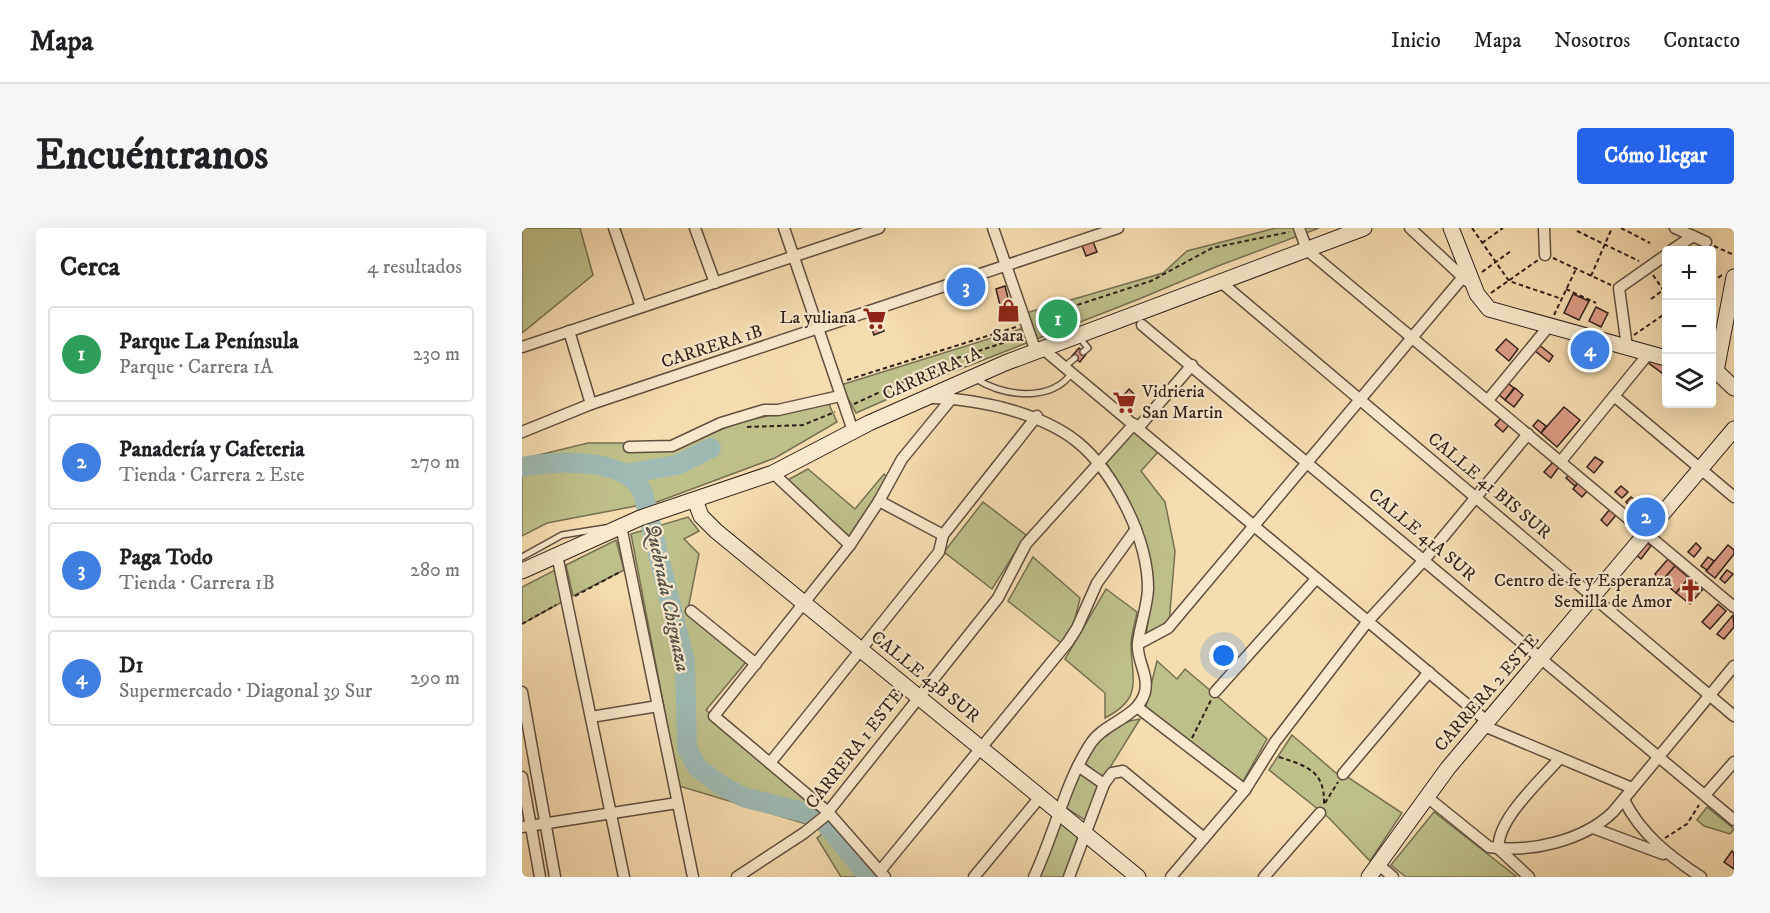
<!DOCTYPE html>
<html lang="es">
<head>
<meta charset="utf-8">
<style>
	:root { --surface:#fff; --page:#f6f6f6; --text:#202124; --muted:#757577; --line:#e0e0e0; --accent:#2563eb }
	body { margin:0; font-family:"IM FELL DW Pica",serif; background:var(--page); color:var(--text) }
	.controls { position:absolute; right:18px; top:18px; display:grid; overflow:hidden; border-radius:6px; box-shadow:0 6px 24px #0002 }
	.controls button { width:54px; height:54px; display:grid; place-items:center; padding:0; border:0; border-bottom:2px solid var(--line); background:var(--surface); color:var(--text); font:30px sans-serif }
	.you { position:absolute; left:702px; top:428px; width:21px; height:21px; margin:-15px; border:4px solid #fff; border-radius:50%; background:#1a73e8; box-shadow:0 0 0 9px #1a73e833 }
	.badge { display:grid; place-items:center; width:39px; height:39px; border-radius:50%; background:var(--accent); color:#fff; font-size:20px; font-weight:700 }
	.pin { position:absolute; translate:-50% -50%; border:3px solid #fff; box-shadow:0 2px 6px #0006 }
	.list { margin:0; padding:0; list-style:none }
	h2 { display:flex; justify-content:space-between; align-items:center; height:78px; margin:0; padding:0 24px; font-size:26px }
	h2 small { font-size:20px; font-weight:400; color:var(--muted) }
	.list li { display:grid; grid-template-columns:39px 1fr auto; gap:18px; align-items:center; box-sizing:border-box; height:96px; margin:0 12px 12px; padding:0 12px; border:2px solid var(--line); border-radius:6px }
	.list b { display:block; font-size:22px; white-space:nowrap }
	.list p { margin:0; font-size:20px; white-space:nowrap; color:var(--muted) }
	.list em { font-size:20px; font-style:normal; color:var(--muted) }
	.icon { flex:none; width:33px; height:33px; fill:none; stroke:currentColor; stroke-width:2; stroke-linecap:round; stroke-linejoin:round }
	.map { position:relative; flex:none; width:1212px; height:649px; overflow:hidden; border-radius:6px }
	header { display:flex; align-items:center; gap:36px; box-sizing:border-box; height:84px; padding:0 30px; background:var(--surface); border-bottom:2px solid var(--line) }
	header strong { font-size:28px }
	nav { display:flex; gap:33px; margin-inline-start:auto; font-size:21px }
	.intro { display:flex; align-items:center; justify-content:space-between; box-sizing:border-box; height:144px; padding:0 36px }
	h1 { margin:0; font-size:42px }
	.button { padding:15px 27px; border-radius:6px; background:var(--accent); color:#fff; font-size:21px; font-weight:700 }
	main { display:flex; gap:36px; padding:0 36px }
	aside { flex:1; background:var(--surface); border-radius:6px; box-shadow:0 6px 24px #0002 }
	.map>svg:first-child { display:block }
	.green { fill:#bec08a; stroke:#767052; stroke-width:1.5 }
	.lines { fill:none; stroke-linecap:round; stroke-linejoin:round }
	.river { stroke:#9ebab3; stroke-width:20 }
	.building { fill:#dc9b84; stroke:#2f1f19; stroke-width:1.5 }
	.lane-casing { stroke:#614e3f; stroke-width:8 }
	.street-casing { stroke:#614e3f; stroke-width:13 }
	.secondary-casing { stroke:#2f1f19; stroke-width:17 }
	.path { stroke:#2f1f19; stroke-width:2; stroke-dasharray:4.5 3; stroke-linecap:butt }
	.lane { stroke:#f9e9cc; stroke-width:5 }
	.street { stroke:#f9e9cc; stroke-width:10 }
	.secondary { stroke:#f9e9cc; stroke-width:15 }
	.labels { text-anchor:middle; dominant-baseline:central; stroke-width:4.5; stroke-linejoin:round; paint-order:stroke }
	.poi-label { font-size:18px; fill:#2f1f19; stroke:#f9e9cc; text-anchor:end }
	.street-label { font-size:18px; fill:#2f1f19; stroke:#f9e9cc }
	.water-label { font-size:20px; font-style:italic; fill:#504e47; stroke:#f9e9cc }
</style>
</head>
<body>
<header>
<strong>Mapa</strong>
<nav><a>Inicio</a><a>Mapa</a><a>Nosotros</a><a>Contacto</a></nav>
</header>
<div class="intro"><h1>Encuéntranos</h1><a class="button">Cómo llegar</a></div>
<main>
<aside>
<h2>Cerca<small>4 resultados</small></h2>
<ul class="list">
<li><span class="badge" style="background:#2e9e5b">1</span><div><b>Parque La Península</b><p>Parque · Carrera 1A</p></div><em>230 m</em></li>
<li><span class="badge" style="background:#3f7fe0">2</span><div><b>Panadería y Cafeteria</b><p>Tienda · Carrera 2 Este</p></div><em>270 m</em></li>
<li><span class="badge" style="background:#3f7fe0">3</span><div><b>Paga Todo</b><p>Tienda · Carrera 1B</p></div><em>280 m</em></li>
<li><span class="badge" style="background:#3f7fe0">4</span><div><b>D1</b><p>Supermercado · Diagonal 39 Sur</p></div><em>290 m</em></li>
</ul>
</aside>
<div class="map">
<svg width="1212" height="649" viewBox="0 0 1212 649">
	<rect width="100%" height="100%" fill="#f6ddb0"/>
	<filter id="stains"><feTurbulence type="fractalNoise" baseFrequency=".00333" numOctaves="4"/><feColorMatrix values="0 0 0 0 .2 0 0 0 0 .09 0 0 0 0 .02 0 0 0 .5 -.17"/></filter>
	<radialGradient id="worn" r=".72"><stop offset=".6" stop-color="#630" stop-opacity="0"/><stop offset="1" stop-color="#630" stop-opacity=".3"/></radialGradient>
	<g class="green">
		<polygon points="0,0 58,0 71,47 0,105"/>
		<polygon points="754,0 797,0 696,38 617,71 400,156 334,185 319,157 508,98 504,85 641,45 665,23"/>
		<polygon points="306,174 315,194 253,230 135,274 25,295 0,308 0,231 66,215 109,215 151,221 215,195"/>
		<path d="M611,202l25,22 -17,19 24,31 10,49 -6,73 -23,11c12,-73 -1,-113 -41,-174z"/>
		<polygon points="286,241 333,281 362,246 366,250 327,308 264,253"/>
		<polygon points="461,274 504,307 470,361 422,324"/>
		<polygon points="166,289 177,303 162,311 177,326 165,386 224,434 184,482 284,573 301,585 284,596 157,558 109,306"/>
		<polygon points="94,312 102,342 51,368 44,337"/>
		<polygon points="511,329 558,370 552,395 539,415 486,373"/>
		<polygon points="33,342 40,374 0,396 0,359"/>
		<path d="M584,361l31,23c-2,12 -6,22 -6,33 1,37 12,53 -26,73v-25l-40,-34z"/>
		<polygon points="635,433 655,451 663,441 745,511 720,555 623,482"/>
		<path d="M618,491l-34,55 -5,2 -18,-14c11,-23 32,-40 57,-43z"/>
		<polygon points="770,507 814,545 818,544 880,585 848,633 807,590 747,542"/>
		<polygon points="557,545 576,559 563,592 544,580"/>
		<polygon points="1185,579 1212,601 1208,606 1182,598 1175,592"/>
		<polygon points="912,584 995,649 884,649 869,637"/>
		<polygon points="538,593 556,608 542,649 515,649"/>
		<polygon points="313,595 358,649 319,649 295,610"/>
	</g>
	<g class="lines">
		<g class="river">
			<path d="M0,239c32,-6 105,-11 121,26l42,169 2,86 10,19 22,17 24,13 63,16 19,10 44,54"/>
			<polyline points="103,246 155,237 189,220"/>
		</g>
	</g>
	<g class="building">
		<polygon points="570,11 575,24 564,28 559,15"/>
		<polygon points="450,53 454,65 442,69 438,57"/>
		<polygon points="483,58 490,86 481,89 474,61"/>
		<polygon points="1051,66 1067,73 1057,92 1042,85"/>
		<polygon points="1074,79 1086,85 1079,99 1067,93"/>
		<polygon points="355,84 362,103 352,107 345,87"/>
		<polygon points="984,111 996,121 987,133 974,122"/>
		<polygon points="1016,116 1031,128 1027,134 1012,122"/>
		<polygon points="557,120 564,126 558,134 550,128"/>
		<polygon points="1128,129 1144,134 1140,145 1125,134"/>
		<polygon points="984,154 992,160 983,172 975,165"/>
		<polygon points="993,160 1001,167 992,179 983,172"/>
		<polygon points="607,161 614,168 604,180 596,174"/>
		<polygon points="1042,179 1058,192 1035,219 1019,205"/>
		<polygon points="979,190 987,197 981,204 973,197"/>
		<polygon points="1016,192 1024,198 1019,205 1011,198"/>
		<polygon points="1073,229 1081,234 1072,245 1065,239"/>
		<polygon points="1031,234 1037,239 1029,250 1022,244"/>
		<polygon points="1048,246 1057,254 1053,258 1044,250"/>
		<polygon points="1057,254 1066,262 1060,269 1051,261"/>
		<polygon points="1099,258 1106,264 1100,270 1093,264"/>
		<polygon points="1109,269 1116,275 1111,281 1104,274"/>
		<polygon points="1120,271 1131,280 1124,288 1113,279"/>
		<polygon points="1088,281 1095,286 1085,298 1079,292"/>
		<polygon points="1124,314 1129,318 1119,331 1112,325"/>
		<polygon points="1174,315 1179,320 1172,329 1166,324"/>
		<polygon points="1206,317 1212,322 1212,326 1193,350 1184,343"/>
		<polygon points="1186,329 1192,333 1185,342 1179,338"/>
		<polygon points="1146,331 1153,338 1140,353 1133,346"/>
		<polygon points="1153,338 1167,350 1154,365 1140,353"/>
		<polygon points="1205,342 1211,346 1203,355 1198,351"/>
		<polygon points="1167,350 1181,361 1168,376 1154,365"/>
		<polygon points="1196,376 1204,383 1188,401 1180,394"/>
		<polygon points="1211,387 1212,399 1202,411 1195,406"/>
		<polygon points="1210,623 1212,625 1212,641 1202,634"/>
	</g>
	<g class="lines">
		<defs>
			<g id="lane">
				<polyline points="561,124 566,120 561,114"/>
				<polyline points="542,139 553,130"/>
				<path d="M454,151c28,17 74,24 96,-6"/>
				<polyline points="0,329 40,307 83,300"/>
			</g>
			<g id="street">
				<polyline points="92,0 119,79"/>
				<polyline points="173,0 193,55"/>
				<polyline points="262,0 331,203"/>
				<polyline points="471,0 514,124"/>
				<polyline points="777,0 785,22 1212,379"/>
				<polyline points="888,0 945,53"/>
				<polyline points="1022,0 1023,27"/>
				<polyline points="1153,0 1184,14"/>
				<polyline points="1150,22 1171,8"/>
				<polyline points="700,55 1212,488"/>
				<polyline points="620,97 1212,592"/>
				<polyline points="47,103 69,176"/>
				<polyline points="0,119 357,0"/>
				<polyline points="1105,119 1097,60 1144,27"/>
				<polyline points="521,121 966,494"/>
				<polyline points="1092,168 1212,269"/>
				<path d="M411,170c23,0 45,4 67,9 66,17 98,42 128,104 11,23 20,52 20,78 -1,19 -8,36 -10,54 -2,17 11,31 7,49 -7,26 -40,30 -54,51 -25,37 -37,92 -57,134"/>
				<polyline points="966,172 1027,98"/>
				<polyline points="616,200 670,137"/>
				<polyline points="0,204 69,176 596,0"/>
				<polyline points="107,219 150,218 199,195 242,182 256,182 318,168"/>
				<polyline points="1039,233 1127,125"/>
				<polyline points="251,245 328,317"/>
				<polyline points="357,273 328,317 192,488 306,584 363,649"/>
				<polyline points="99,298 171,649"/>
				<polyline points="421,307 357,273 380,231 430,170"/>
				<polyline points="35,327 102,649"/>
				<polyline points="169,383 234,436"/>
				<polyline points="616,416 646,400 941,49"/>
				<polyline points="0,464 33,649"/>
				<polyline points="693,464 794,351"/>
				<polyline points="615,479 723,562"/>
				<polyline points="69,489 136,478"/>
				<polyline points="962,498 1110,560"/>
				<polyline points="248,535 417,324 421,307 515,188"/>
				<polyline points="556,538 582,556"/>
				<polyline points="821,546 907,444"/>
				<polyline points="0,549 18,649"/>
				<polyline points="1183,567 1212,534"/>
				<path d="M905,569l62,50c41,6 94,-6 124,-35l121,-146"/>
				<path d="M1102,572c17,34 45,56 77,77"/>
				<polyline points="0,599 155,575"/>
				<polyline points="1071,600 1141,626"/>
				<path d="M977,621c-4,-28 43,-70 61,-91"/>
				<polyline points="977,621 1007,649"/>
				<polyline points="857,637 871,649"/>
				<polyline points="358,643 546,414 555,400 575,355 614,301"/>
				<polyline points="215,649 282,605 302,589 476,370 504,316 612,196"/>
				<polyline points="452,649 518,569"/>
				<polyline points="547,649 582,556 590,545 601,543 682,610"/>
				<polyline points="649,649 723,562 753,514 846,393 903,331 1006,206"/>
				<polyline points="742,649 798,585"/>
			</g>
			<g id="secondary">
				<polyline points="929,0 955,66 967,81 1144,130"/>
				<polyline points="1194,143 1212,49"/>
				<polyline points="1194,143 1212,160"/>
				<polyline points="173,272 179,288 194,303 616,649"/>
				<polyline points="0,343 118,290 251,245 347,195 483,135 842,0"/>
				<polyline points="847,649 926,540 1212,201"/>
			</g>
		</defs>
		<use href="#lane" class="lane-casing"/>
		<use href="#street" class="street-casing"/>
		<use href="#secondary" class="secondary-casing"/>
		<g class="path">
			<polyline points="950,0 987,53 1040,71"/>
			<polyline points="1099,0 1128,15"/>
			<polyline points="1055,3 1117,33"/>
			<polyline points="960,15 981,0"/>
			<polyline points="1192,18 1212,27"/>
			<polyline points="1031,30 1089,57"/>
			<polyline points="960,44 989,23"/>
			<polyline points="1131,47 1144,66"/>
			<polyline points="1069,48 1090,0"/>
			<polyline points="1190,54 1200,47"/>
			<polyline points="1044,61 1074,75"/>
			<polyline points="969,65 1016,32"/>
			<polyline points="1129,71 1144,60"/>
			<polyline points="1032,87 1054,41"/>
			<polyline points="517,100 549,79 629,53 690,20 767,4"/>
			<polyline points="1112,107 1144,85"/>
			<polyline points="325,152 494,99"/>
			<polyline points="332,176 423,134 499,109"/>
			<polyline points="225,199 281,197 313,184"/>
			<polyline points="53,368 98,344"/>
			<polyline points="0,396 34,377"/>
			<polyline points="670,510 689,472"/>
			<path d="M757,529c28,9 46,14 45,47"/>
			<polyline points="803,575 816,554"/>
			<polyline points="1143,610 1165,596 1177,577"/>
		</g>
		<use href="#lane" class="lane"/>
		<use href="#street" class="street"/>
		<use href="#secondary" class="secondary"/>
	</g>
	<defs>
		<symbol id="shop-bare" viewBox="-9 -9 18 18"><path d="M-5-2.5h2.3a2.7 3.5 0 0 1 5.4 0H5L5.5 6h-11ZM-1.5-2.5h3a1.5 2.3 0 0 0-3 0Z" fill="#8f2418" stroke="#f9e9cc" stroke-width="2.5" paint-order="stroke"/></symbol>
		<symbol id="supermarket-bare" viewBox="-9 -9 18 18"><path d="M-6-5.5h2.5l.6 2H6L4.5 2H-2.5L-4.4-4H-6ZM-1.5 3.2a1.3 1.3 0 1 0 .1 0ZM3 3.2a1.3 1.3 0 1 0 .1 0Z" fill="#8f2418" stroke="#f9e9cc" stroke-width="2.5" paint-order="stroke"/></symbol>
		<symbol id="church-bare" viewBox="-9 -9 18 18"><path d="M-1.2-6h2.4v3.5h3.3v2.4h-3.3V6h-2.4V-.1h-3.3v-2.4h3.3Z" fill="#8f2418" stroke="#f9e9cc" stroke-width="2.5" paint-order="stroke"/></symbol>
	</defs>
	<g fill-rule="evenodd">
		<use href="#shop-bare" x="470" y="66" width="33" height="33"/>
		<use href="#supermarket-bare" x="336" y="74" width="33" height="33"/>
		<use href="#supermarket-bare" x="586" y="158" width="33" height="33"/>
		<use href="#church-bare" x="1152" y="346" width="33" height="33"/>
	</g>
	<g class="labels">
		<g class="poi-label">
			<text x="334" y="90">La yuliana</text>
			<text x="486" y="108" text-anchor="middle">Sara</text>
			<text x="620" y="164" text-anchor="start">Vidrieria<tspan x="620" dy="21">San Martin</tspan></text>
			<text x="1150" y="353">Centro de fe y Esperanza<tspan x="1150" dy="21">Semilla de Amor</tspan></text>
		</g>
		<g class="street-label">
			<text transform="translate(190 119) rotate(-18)">CARRERA 1B</text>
			<text transform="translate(410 146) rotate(-24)">CARRERA 1A</text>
			<text transform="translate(967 258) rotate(40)">CALLE 41 BIS SUR</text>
			<text transform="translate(900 307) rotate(40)">CALLE 41A SUR</text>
			<text transform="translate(403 449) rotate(39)">CALLE 43B SUR</text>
			<text transform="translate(965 465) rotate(-49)">CARRERA 2 ESTE</text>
			<text transform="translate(333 521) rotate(-52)">CARRERA 1 ESTE</text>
		</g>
		<g class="water-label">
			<text transform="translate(145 370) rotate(78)">Quebrada Chiguaza</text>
		</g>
	</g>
	<rect width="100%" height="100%" filter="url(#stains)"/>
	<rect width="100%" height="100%" fill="url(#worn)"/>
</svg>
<div class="controls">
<button>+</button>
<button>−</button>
<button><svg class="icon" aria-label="layers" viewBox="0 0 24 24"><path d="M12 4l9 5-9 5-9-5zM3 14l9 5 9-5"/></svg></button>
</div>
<div class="you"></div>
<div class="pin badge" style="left:536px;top:91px;background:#2e9e5b">1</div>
<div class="pin badge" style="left:1124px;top:289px;background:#3f7fe0">2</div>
<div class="pin badge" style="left:444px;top:59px;background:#3f7fe0">3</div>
<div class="pin badge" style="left:1068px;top:122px;background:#3f7fe0">4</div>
</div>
</main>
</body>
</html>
